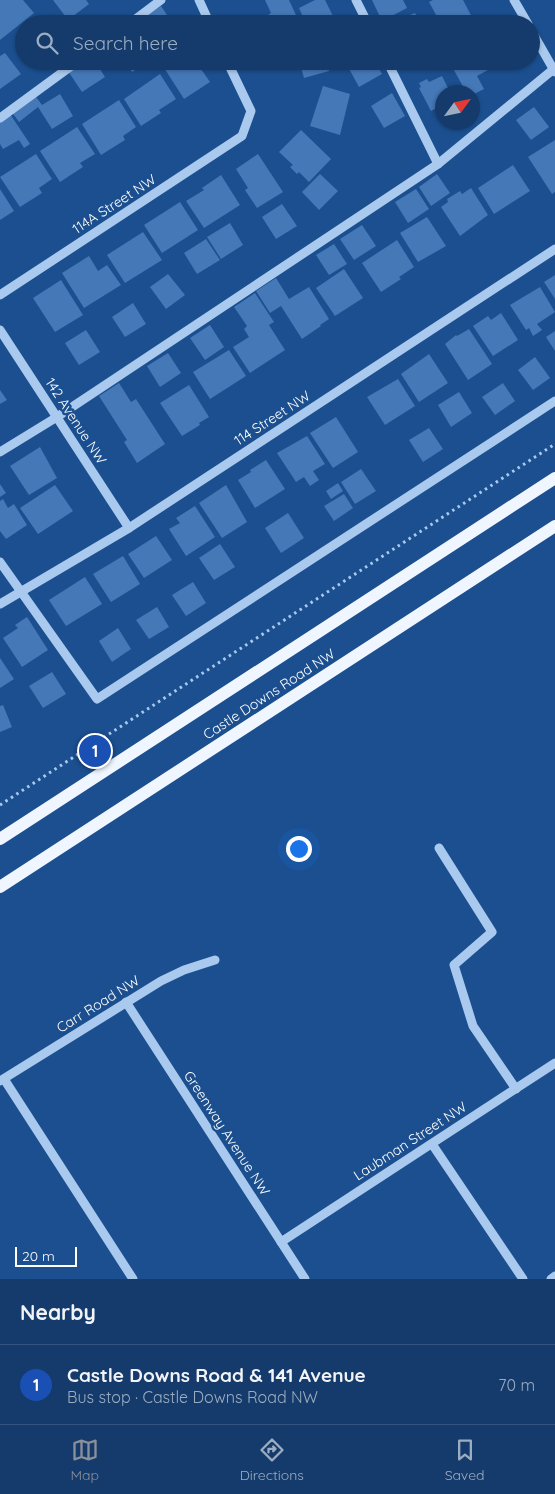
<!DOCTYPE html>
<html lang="en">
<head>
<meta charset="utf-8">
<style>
	:root { --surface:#143b6b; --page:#1d4271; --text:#f1f3f6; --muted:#9dadc1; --line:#33557e; --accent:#8c9099 }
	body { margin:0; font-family:Quicksand,sans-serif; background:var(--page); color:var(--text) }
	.compass { position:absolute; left:435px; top:85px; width:45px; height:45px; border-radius:50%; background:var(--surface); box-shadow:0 1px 4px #0004; rotate:57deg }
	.scale { position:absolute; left:15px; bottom:12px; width:62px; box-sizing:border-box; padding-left:5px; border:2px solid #fff; border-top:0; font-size:14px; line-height:18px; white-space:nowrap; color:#fff; -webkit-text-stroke:4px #1b4f8f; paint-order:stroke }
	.you { position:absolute; left:298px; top:848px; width:18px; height:18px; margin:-12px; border:4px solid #fff; border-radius:50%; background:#1a73e8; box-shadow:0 0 0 8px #1a73e833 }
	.badge { display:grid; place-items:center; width:32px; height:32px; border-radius:50%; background:var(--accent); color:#fff; font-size:16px; font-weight:700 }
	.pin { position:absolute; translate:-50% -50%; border:2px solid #fff; box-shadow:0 1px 5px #0006 }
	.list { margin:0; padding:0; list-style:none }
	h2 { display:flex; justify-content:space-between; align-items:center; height:65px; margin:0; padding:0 20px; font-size:21px }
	h2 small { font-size:16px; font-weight:400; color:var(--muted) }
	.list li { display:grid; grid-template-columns:32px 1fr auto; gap:15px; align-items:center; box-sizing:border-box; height:80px; padding:0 20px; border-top:1px solid var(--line) }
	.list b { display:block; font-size:19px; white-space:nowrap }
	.list p { margin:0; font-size:16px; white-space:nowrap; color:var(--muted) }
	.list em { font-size:16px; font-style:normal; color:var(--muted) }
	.icon { flex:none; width:28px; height:28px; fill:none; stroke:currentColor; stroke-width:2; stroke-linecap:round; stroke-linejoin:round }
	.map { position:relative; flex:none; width:555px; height:1279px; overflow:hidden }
	.search { position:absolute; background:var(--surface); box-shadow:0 1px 4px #0004; left:15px; right:15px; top:15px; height:55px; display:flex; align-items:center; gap:12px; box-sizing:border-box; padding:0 18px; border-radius:28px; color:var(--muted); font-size:19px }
	.sheet { height:145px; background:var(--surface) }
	nav { display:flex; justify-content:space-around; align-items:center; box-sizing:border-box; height:70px; border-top:1px solid var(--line); background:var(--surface); font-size:14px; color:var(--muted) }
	nav a { display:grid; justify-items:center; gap:2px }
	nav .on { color:var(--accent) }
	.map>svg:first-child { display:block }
	.building { fill:#4478b7 }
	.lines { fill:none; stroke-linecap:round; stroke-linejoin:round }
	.path { stroke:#a9c9ee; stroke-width:3; stroke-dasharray:2.5 4; stroke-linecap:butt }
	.minor { stroke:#a9c9ee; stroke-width:9 }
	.major { stroke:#f0f6ff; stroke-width:12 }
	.labels { text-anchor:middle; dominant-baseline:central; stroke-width:5; stroke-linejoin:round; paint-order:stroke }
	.street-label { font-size:14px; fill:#fff; stroke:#1b4f8f }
</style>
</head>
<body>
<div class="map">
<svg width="555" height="1279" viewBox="0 0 555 1279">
	<rect width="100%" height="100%" fill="#1b4f8f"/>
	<g class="building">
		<polygon points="0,0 23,0 34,13 0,40"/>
		<polygon points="53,0 86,0 89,4 68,20"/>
		<polygon points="265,0 289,0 300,24 273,24 268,15 271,13"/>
		<polygon points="315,0 325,0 335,20 327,24 306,24 299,8"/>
		<polygon points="372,0 403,0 407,8 382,21"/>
		<polygon points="433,0 463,0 474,21 468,24 441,24 429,2"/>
		<polygon points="161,6 173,24 143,24 140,20"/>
		<polygon points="415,13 420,24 408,24 405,17"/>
		<polygon points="5,53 21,74 0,89 0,56"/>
		<polygon points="83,61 95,61 105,77 82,92 68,71"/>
		<polygon points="126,61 148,61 132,72"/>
		<polygon points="164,61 199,61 203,67 201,69 210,82 184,99 161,63"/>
		<polygon points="295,61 326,61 329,71 304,78 300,64 296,65"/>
		<polygon points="353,61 375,61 382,74 359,87 347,65"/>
		<polygon points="449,61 498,61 499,64 477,76 484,89 472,95 472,92 466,92"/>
		<polygon points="160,74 176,99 159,110 161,113 141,126 124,99"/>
		<polygon points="442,76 450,92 442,92 442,105 431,111 419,88 421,87 419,83 427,79 429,82"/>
		<polygon points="323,86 350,94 340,135 310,126"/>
		<polygon points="392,93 405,116 384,128 371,106"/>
		<polygon points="34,94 42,105 60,94 73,116 52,129 38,107 19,122 11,111"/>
		<polygon points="119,100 136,127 123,136 125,140 101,155 82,124"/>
		<polygon points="534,107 549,127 531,140 516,120"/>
		<polygon points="10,114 30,144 24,148 19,140 3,149 0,144 0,120"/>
		<polygon points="77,127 95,154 80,163 83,167 60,182 40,151"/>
		<polygon points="301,130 331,159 309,182 299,172 297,174 290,167 293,165 279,152"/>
		<polygon points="555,140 555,192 552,194 528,157"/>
		<polygon points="36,154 52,179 39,188 42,193 20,207 0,177"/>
		<polygon points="258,154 283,192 257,208 245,190 248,188 236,169"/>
		<polygon points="513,165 530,191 494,214 478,188"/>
		<polygon points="320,174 338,191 319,210 302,192"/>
		<polygon points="437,174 450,193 431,206 419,187"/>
		<polygon points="221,175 240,205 204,228 186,201 204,190 202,188"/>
		<polygon points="471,188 488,215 460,236 441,207 448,202 447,199 460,191 462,194"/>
		<polygon points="0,189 14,211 0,220"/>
		<polygon points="416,189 429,209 408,223 395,202"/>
		<polygon points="180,202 198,230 162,253 144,225"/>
		<polygon points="282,204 297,226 276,239 262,217"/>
		<polygon points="427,217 446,246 418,262 400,233"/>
		<polygon points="230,223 243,245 221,259 207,237"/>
		<polygon points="362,225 376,246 354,260 340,239"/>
		<polygon points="143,232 162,260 125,283 107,255"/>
		<polygon points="206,239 220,260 197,274 184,253"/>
		<polygon points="397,240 414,267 399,277 401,279 381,292 362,263"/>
		<polygon points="334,244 347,264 329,275 316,255"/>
		<polygon points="89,256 98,271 107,265 121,285 84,308 62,273"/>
		<polygon points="344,269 363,298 335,316 316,288"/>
		<polygon points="168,274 185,295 166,309 150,287"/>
		<polygon points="555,275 555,299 544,282"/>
		<polygon points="276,278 289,299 309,287 329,319 320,325 321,326 302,339 281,306 270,313 256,291"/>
		<polygon points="61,280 83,315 55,332 33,298"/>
		<polygon points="540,287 555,312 537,324 542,330 533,336 529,328 526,330 510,305"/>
		<polygon points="255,293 274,322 269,325 285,350 250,373 233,347 249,337 244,329 247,326 234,307"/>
		<polygon points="133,303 146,324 125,337 112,317"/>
		<polygon points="501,313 518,340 493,356 473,326 488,316 491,320"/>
		<polygon points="210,325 224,347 205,360 190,338"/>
		<polygon points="469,329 492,364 468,380 445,344 456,335 457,336"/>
		<polygon points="86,330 100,352 79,365 65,343"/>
		<polygon points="555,331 555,351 546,337"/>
		<polygon points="229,350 246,376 210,399 193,372"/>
		<polygon points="168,353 181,373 160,387 147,366"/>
		<polygon points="429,354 448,383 419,402 401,374"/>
		<polygon points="535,357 550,378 533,390 518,370"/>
		<polygon points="398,379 415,406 385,425 367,397"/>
		<polygon points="119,383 131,402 136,399 165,444 137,463 124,442 127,440 99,396"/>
		<polygon points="503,383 515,401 495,415 482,397"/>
		<polygon points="189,385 209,417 199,423 200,425 182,436 160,403"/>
		<polygon points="0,390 7,400 0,404"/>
		<polygon points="459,392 472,413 451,427 438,405"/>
		<polygon points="336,417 358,452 333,468 310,433"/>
		<polygon points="429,428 443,449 423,462 409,440"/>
		<polygon points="307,436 325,464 313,471 319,480 310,486 304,477 296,482 277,453"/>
		<polygon points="40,447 57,478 29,495 10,466"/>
		<polygon points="266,460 285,489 255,508 238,480 251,472 250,470"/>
		<polygon points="361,469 376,491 355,504 341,482"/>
		<polygon points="338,483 343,491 331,499 326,491"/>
		<polygon points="0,484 6,493 0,497"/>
		<polygon points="55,485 73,511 38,534 20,508"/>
		<polygon points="226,485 247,522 222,538 199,503"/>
		<polygon points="344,494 353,508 334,521 324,506"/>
		<polygon points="3,499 8,508 14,504 27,525 6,539 0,531 0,501"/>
		<polygon points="195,506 215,537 186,556 169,529 180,523 176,518"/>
		<polygon points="288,513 304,538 281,553 265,528"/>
		<polygon points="156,536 172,560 144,578 128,554"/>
		<polygon points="220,544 235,567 214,580 199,558"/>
		<polygon points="123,556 140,584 111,602 93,574"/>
		<polygon points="85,577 102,604 66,626 49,600"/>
		<polygon points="193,582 206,603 186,616 172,595"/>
		<polygon points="157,607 169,627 149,639 136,620"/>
		<polygon points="27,617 48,650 22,667 3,638 18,628 15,625"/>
		<polygon points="118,628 131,649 112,662 99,641"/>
		<polygon points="0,658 14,679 0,688"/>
		<polygon points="52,672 66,694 43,708 29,686"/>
		<polygon points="3,705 12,727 0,732 0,706"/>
	</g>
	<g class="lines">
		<polyline class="path" points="0,805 555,444"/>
		<g class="minor">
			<polyline points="199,0 210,24"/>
			<polyline points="356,0 368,24"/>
			<polyline points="514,0 528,24"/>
			<polyline points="129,24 161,0"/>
			<polyline points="531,30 555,72"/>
			<polyline points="387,61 438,164"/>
			<polyline points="0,118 78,61"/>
			<polyline points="0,295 242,136 251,111 227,61"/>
			<polyline points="0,330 129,528"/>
			<polyline points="0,452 57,417 438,164 555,68"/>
			<polyline points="0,562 97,699 555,401"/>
			<polyline points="0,604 129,528 555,249"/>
			<polyline points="439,848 492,932 454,965 473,1026 516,1089"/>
			<polyline points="126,1002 305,1279"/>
			<polyline points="4,1079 133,1279"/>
			<polyline points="0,1081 161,981 184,970 215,960"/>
			<polyline points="432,1144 523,1279"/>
			<polyline points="281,1242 555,1063"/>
			<polyline points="551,1279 555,1276"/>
		</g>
		<g class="major">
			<polyline points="0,839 555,478"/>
			<polyline points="0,887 555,526"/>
		</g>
	</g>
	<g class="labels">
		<g class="street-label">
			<text transform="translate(114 204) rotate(-33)">114A Street NW</text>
			<text transform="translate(272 418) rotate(-33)">114 Street NW</text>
			<text transform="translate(76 421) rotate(57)">142 Avenue NW</text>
			<text transform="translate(269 694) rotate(-33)">Castle Downs Road NW</text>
			<text transform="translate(98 1004) rotate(-32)">Carr Road NW</text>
			<text transform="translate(227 1133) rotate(57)">Greenway Avenue NW</text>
			<text transform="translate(410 1141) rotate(-33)">Laubman Street NW</text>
		</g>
	</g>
</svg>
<svg class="compass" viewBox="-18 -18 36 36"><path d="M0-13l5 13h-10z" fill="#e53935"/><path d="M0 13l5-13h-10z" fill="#9dadc1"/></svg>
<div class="scale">20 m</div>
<div class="you"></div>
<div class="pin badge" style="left:95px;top:751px;background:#1a4fb4">1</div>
<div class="search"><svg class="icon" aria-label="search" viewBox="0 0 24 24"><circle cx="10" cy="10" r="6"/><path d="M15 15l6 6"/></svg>Search here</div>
</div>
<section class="sheet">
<h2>Nearby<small></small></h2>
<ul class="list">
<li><span class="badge" style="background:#1a4fb4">1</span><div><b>Castle Downs Road &amp; 141 Avenue</b><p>Bus stop · Castle Downs Road NW</p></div><em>70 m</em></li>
</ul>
</section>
<nav>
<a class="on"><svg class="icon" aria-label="map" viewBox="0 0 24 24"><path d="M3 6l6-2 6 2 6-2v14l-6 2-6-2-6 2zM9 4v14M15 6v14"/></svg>Map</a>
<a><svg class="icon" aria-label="directions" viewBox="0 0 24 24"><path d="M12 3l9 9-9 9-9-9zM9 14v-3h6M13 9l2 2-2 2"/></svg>Directions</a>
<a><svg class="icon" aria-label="saved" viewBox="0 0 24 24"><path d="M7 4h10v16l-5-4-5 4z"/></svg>Saved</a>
</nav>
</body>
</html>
